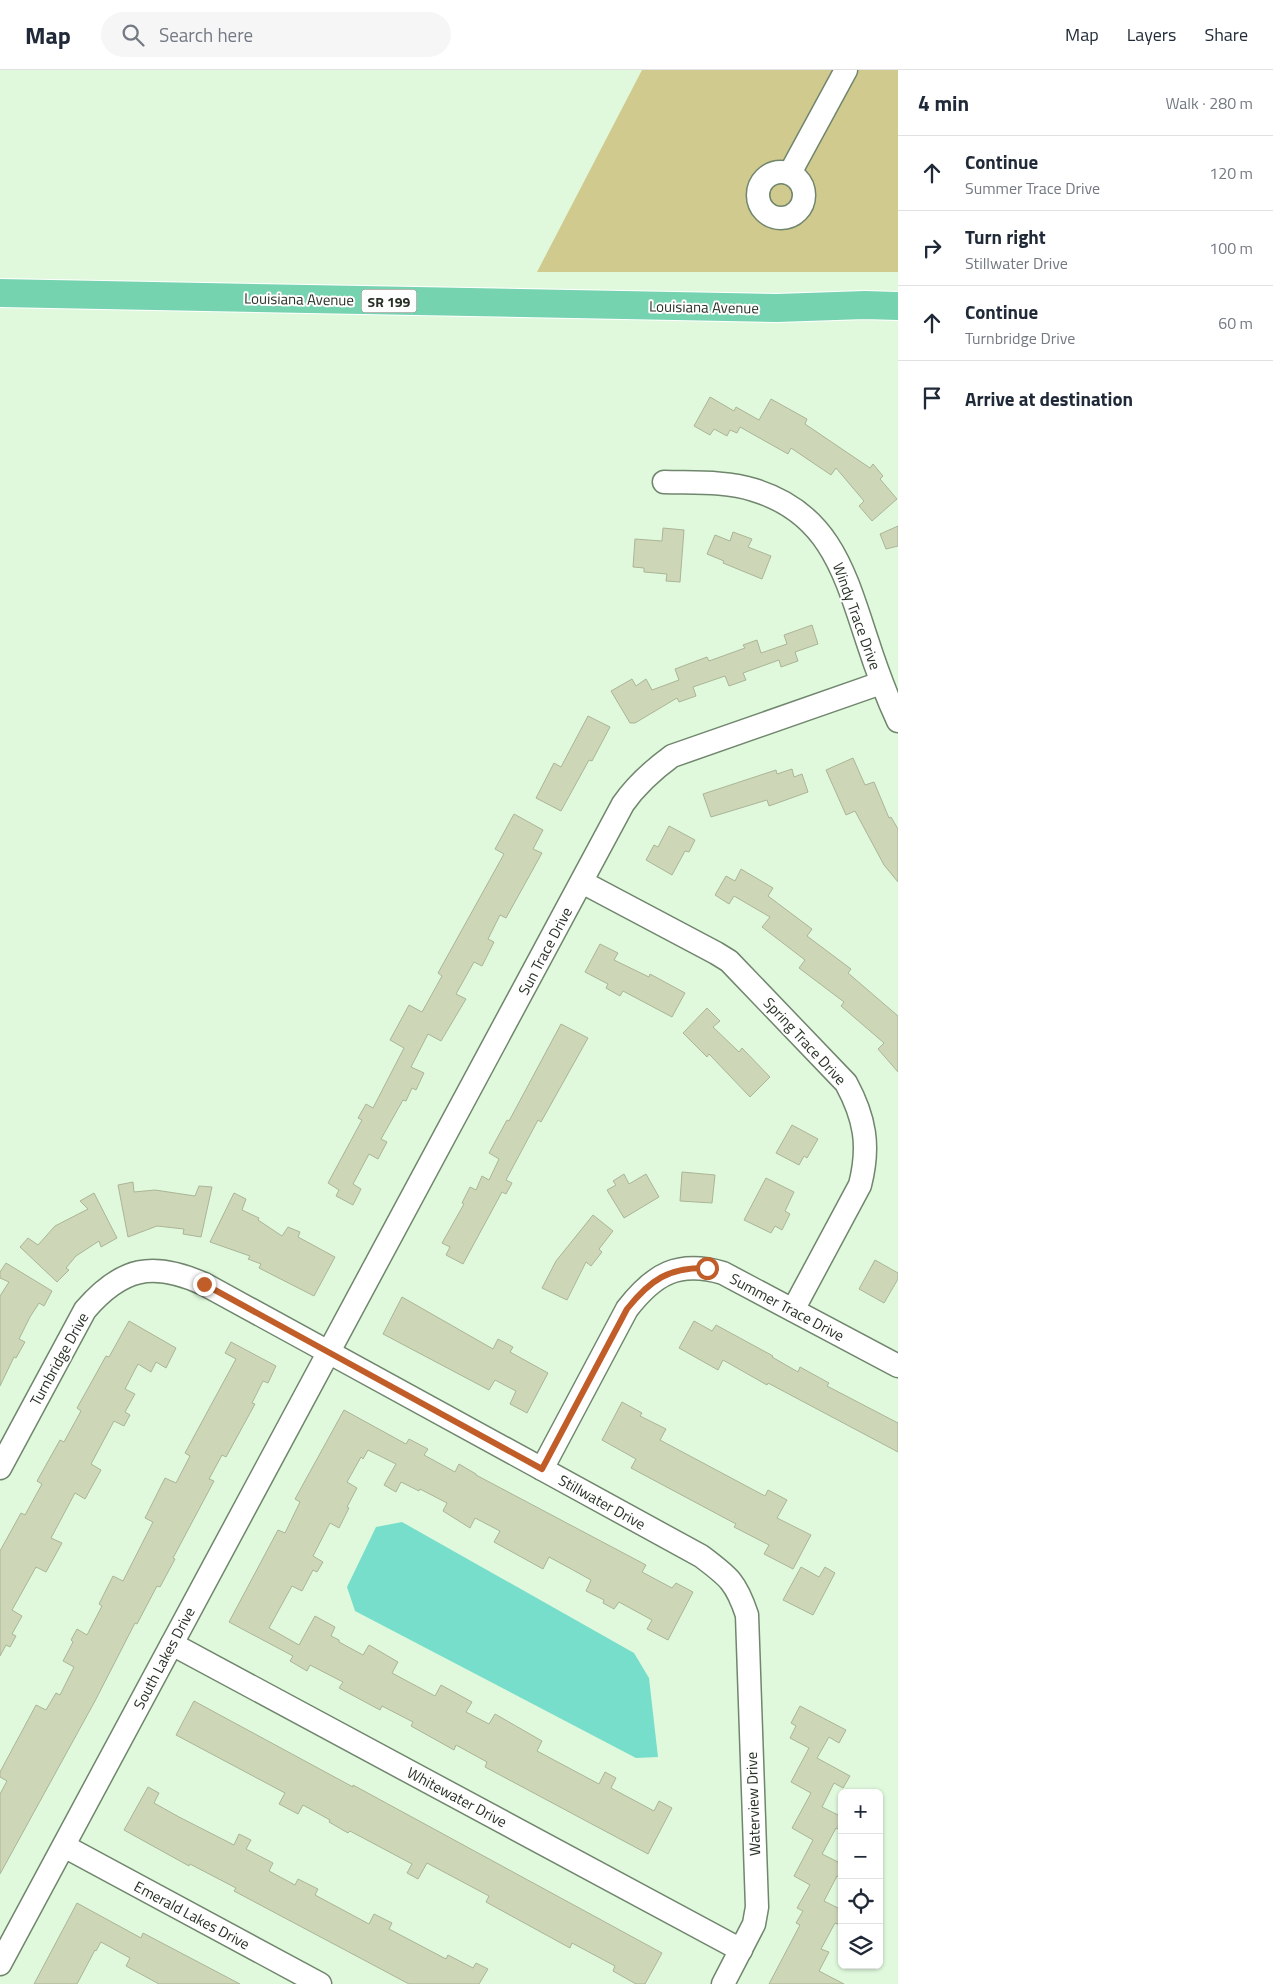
<!DOCTYPE html>
<html lang="en">
<head>
<meta charset="utf-8">
<style>
	:root { --surface:#fff; --page:#f6f6f7; --text:#1f2937; --muted:#747a83; --line:#e0e1e3 }
	body { margin:0; font-family:"Titillium Web",sans-serif; background:var(--page); color:var(--text) }
	.controls { position:absolute; right:15px; bottom:15px; display:grid; overflow:hidden; border-radius:8px; box-shadow:0 1px 4px #0004 }
	.controls button { width:45px; height:45px; display:grid; place-items:center; padding:0; border:0; border-bottom:1px solid var(--line); background:var(--surface); color:var(--text); font:25px sans-serif }
	.stop { position:absolute; width:15px; height:15px; margin:-11px; border:4px solid #c15d29; border-radius:50%; background:#fff }
	.stop.end { background:#c15d29; border-color:#fff; box-shadow:0 1px 5px #0008 }
	.list { margin:0; padding:0; list-style:none }
	h2 { display:flex; justify-content:space-between; align-items:center; height:65px; margin:0; padding:0 20px; font-size:21px }
	h2 small { font-size:16px; font-weight:400; color:var(--muted) }
	.list li { display:grid; grid-template-columns:32px 1fr auto; gap:15px; align-items:center; box-sizing:border-box; height:75px; padding:0 20px; border-top:1px solid var(--line) }
	.list b { display:block; font-size:19px; white-space:nowrap }
	.list p { margin:0; font-size:16px; white-space:nowrap; color:var(--muted) }
	.list em { font-size:16px; font-style:normal; color:var(--muted) }
	.icon { flex:none; width:28px; height:28px; fill:none; stroke:currentColor; stroke-width:2; stroke-linecap:round; stroke-linejoin:round }
	.map { position:relative; flex:none; width:898px; height:1914px; overflow:hidden }
	header { display:flex; align-items:center; gap:30px; box-sizing:border-box; height:70px; padding:0 25px; background:var(--surface); border-bottom:1px solid var(--line) }
	header strong { font-size:24px }
	nav { display:flex; gap:28px; margin-inline-start:auto; font-size:18px }
	.search { width:350px; height:45px; background:var(--page); display:flex; align-items:center; gap:12px; box-sizing:border-box; padding:0 18px; border-radius:28px; color:var(--muted); font-size:19px }
	main { display:flex }
	aside { flex:1; background:var(--surface) }
	.map>svg:first-child { display:block }
	.green { fill:#d0ca8e }
	.water { fill:#77decb }
	.building { fill:#cdd7b8; stroke:#abb596 }
	.lines { fill:none; stroke-linecap:round; stroke-linejoin:round }
	.minor-casing { stroke:#70866d; stroke-width:25 }
	.major-casing { stroke:#fff; stroke-width:30 }
	.minor { stroke:#fff; stroke-width:22 }
	.major { stroke:#75d3b0; stroke-width:28 }
	.route { stroke:#c15d29; stroke-width:6 }
	.labels { text-anchor:middle; dominant-baseline:central; stroke-width:4; stroke-linejoin:round; paint-order:stroke }
	.shield { fill:#fefefe; stroke:#686e67; stroke-width:1 }
	.shield-label { font-size:14px; font-weight:bold; fill:#283126 }
	.street-label { font-size:15px; fill:#283126; stroke:#fefefe }
</style>
</head>
<body>
<header>
<strong>Map</strong>
<div class="search"><svg class="icon" aria-label="search" viewBox="0 0 24 24"><circle cx="10" cy="10" r="6"/><path d="M15 15l6 6"/></svg>Search here</div>
<nav><a>Map</a><a>Layers</a><a>Share</a></nav>
</header>
<main>
<div class="map">
<svg width="898" height="1914" viewBox="0 0 898 1914">
	<rect width="100%" height="100%" fill="#e0f9dd"/>
	<polygon class="green" points="642,0 898,0 898,202 537,202"/>
	<polygon class="water" points="402,1452 634,1583 649,1608 658,1687 636,1688 355,1541 347,1517 376,1457"/>
	<g class="building">
		<polygon points="710,327 734,341 736,337 759,350 771,329 807,349 805,354 870,398 873,394 883,406 880,409 897,429 872,451 859,436 864,431 836,398 831,405 791,378 788,384 740,357 737,363 730,360 727,366 714,359 710,365 694,356"/>
		<polygon points="898,456 898,476 886,479 880,464"/>
		<polygon points="663,458 684,460 680,512 666,511 667,504 644,502 644,498 633,497 635,469 662,471"/>
		<polygon points="733,462 752,469 748,477 771,486 762,509 723,493 724,491 707,484 715,465 730,471"/>
		<polygon points="812,555 818,574 795,582 798,591 781,597 779,590 743,603 746,610 729,616 725,606 693,617 696,626 679,632 677,628 635,653 630,653 611,621 632,609 636,616 646,609 652,620 679,610 675,599 707,587 709,591 745,578 743,575 757,570 761,583 787,574 784,565"/>
		<polygon points="588,646 610,657 592,691 589,690 561,741 536,728 554,693 561,697"/>
		<polygon points="853,688 865,715 874,712 889,748 891,747 898,759 898,812 884,795 855,741 846,745 826,700"/>
		<polygon points="792,699 794,707 802,704 808,722 769,736 767,730 711,747 703,724 776,700 777,704"/>
		<polygon points="514,744 543,760 533,779 542,783 506,848 500,845 488,869 494,872 482,896 474,892 456,924 466,929 441,971 428,964 411,997 424,1003 416,1020 412,1018 406,1031 403,1030 381,1069 387,1072 378,1089 369,1084 353,1114 361,1119 353,1135 336,1126 339,1120 328,1113 362,1050 358,1048 366,1034 373,1038 404,978 390,970 409,935 422,942 442,906 438,903 504,784 495,779"/>
		<polygon points="669,756 695,770 689,782 685,781 672,805 646,790 654,775 658,777"/>
		<polygon points="741,799 773,818 768,826 812,859 807,866 851,899 848,903 898,946 898,1002 878,979 884,973 841,936 844,932 799,898 805,890 762,857 770,847 734,826 729,834 715,825 726,806 735,811"/>
		<polygon points="600,874 618,883 614,890 649,907 650,904 685,923 672,947 623,921 620,926 606,918 608,914 585,902"/>
		<polygon points="707,938 720,951 713,957 739,982 742,978 770,1007 750,1027 709,984 707,987 683,963"/>
		<polygon points="561,954 588,968 541,1052 538,1050 506,1110 512,1113 506,1124 502,1122 463,1194 446,1185 450,1177 442,1173 464,1134 462,1133 470,1117 476,1120 482,1106 489,1110 499,1089 489,1083 507,1050 509,1051"/>
		<polygon points="792,1055 818,1069 807,1088 804,1086 799,1095 776,1083"/>
		<polygon points="682,1102 715,1105 712,1133 680,1131"/>
		<polygon points="624,1104 629,1114 646,1104 659,1127 624,1148 607,1120 616,1115 613,1111"/>
		<polygon points="766,1108 794,1122 785,1141 790,1144 782,1160 775,1156 771,1163 744,1150"/>
		<polygon points="133,1112 134,1122 155,1120 195,1126 199,1116 212,1117 201,1167 183,1164 184,1159 157,1156 128,1167 118,1115"/>
		<polygon points="94,1123 117,1168 101,1177 99,1171 76,1186 66,1198 69,1200 57,1212 20,1177 28,1168 38,1175 55,1156 88,1139 80,1131"/>
		<polygon points="234,1123 246,1129 242,1140 259,1148 258,1150 282,1166 288,1157 300,1162 298,1167 335,1187 314,1226 259,1198 261,1194 248,1189 250,1186 210,1172"/>
		<polygon points="593,1145 613,1161 599,1179 602,1182 591,1196 586,1192 567,1230 542,1218 556,1191"/>
		<polygon points="875,1190 898,1203 898,1209 884,1233 859,1219"/>
		<polygon points="6,1193 52,1221 44,1236 39,1233 30,1247 19,1269 25,1272 16,1288 14,1287 0,1316 0,1226 9,1212 0,1208 0,1202"/>
		<polygon points="402,1227 493,1279 498,1269 513,1277 510,1282 548,1303 527,1343 510,1334 516,1321 495,1310 489,1320 383,1264"/>
		<polygon points="129,1251 176,1278 166,1298 156,1292 151,1302 138,1294 125,1319 135,1324 125,1342 130,1345 124,1356 114,1351 91,1394 101,1400 91,1418 85,1429 75,1423 51,1468 62,1473 46,1502 36,1497 12,1540 22,1546 12,1564 16,1566 10,1577 6,1575 0,1586 0,1481 21,1443 25,1445 42,1414 37,1411 60,1370 64,1372 81,1341 77,1338 106,1286 109,1287"/>
		<polygon points="694,1251 712,1261 716,1255 773,1286 772,1287 798,1302 800,1297 829,1313 827,1316 898,1353 898,1382 768,1313 767,1315 723,1290 718,1300 679,1278"/>
		<polygon points="231,1272 276,1296 268,1313 263,1311 252,1333 255,1334 226,1387 222,1385 209,1409 214,1411 173,1488 175,1489 160,1517 157,1516 137,1554 135,1553 95,1631 0,1804 0,1724 7,1711 0,1707 0,1702 36,1635 46,1640 56,1623 60,1625 74,1597 63,1591 73,1572 71,1570 77,1559 87,1565 102,1536 99,1534 113,1506 123,1511 153,1452 145,1448 165,1408 176,1413 190,1386 185,1383 236,1289 225,1283"/>
		<polygon points="622,1332 642,1343 640,1346 666,1359 660,1370 765,1426 768,1420 787,1430 777,1448 811,1465 793,1499 764,1484 769,1475 734,1457 736,1454 631,1398 636,1389 602,1370"/>
		<polygon points="344,1340 406,1374 409,1369 428,1379 424,1385 455,1402 459,1394 476,1404 476,1405 646,1495 642,1502 672,1518 676,1513 693,1522 668,1570 647,1559 652,1550 619,1532 614,1539 603,1533 604,1530 586,1521 591,1510 573,1500 549,1487 543,1499 494,1472 500,1461 475,1448 470,1458 443,1441 447,1433 420,1419 419,1421 401,1412 396,1422 384,1415 396,1394 368,1380 363,1389 361,1387 347,1412 357,1418 347,1437 349,1438 339,1458 330,1453 313,1486 323,1492 317,1502 313,1500 302,1521 292,1516 269,1558 299,1575 315,1546 335,1557 331,1566 339,1570 339,1572 363,1585 369,1575 398,1592 392,1603 435,1626 441,1615 472,1632 466,1642 489,1654 495,1644 542,1671 537,1681 599,1714 605,1702 616,1708 611,1718 654,1741 659,1731 672,1738 648,1784 485,1697 487,1692 456,1675 454,1680 411,1656 413,1652 382,1636 380,1640 339,1618 343,1612 310,1595 307,1601 290,1591 293,1586 229,1552 278,1460 285,1463 300,1432 295,1429"/>
		<polygon points="801,1497 819,1507 825,1497 835,1503 813,1545 783,1530"/>
		<polygon points="194,1631 353,1717 353,1715 662,1883 645,1914 636,1914 613,1901 615,1896 572,1873 570,1878 486,1832 489,1826 427,1793 418,1809 407,1803 412,1794 350,1761 348,1763 329,1752 330,1750 303,1735 298,1744 279,1734 285,1723 176,1665"/>
		<polygon points="800,1636 846,1660 839,1673 829,1667 817,1688 850,1706 843,1718 834,1713 822,1737 842,1747 842,1761 836,1758 822,1784 842,1794 842,1809 837,1806 824,1831 842,1840 842,1856 835,1853 821,1879 829,1882 819,1901 844,1914 769,1914 800,1855 796,1853 803,1841 797,1838 810,1815 794,1806 813,1770 792,1758 811,1723 791,1712 809,1678 790,1668 796,1656 791,1653"/>
		<polygon points="148,1717 159,1723 154,1733 179,1747 234,1775 239,1764 251,1770 246,1779 273,1793 269,1801 295,1815 298,1809 318,1819 315,1825 369,1854 374,1844 392,1853 389,1859 446,1889 448,1885 473,1898 476,1893 488,1899 479,1914 409,1914 234,1821 236,1818 190,1794 189,1796 124,1760"/>
		<polygon points="77,1833 141,1868 143,1863 240,1914 159,1914 126,1896 130,1888 101,1872 96,1881 95,1880 77,1914 34,1914"/>
	</g>
	<g class="lines">
		<defs>
			<g id="minor">
				<circle cx="781" cy="125" r="23"/>
				<polyline points="790,103 846,0"/>
				<path d="M664,412c29,1 62,-1 90,8 76,23 91,84 113,150 9,28 19,55 31,81"/>
				<path d="M582,812l134,71 13,8 117,122c19,35 24,63 14,102l-67,125"/>
				<path d="M0,1398l85,-158c37,-43 68,-49 119,-26l497,272c28,21 35,26 46,59l10,292 -3,17 -31,60"/>
				<path d="M542,1399l85,-160c27,-35 51,-49 96,-36l175,93"/>
				<polyline points="172,1574 741,1880"/>
				<polyline points="64,1776 320,1914"/>
				<path d="M0,1894l623,-1160c14,-20 30,-34 49,-48l209,-73"/>
			</g>
			<polyline id="major" points="0,223 777,238 865,235 898,236"/>
		</defs>
		<use href="#minor" class="minor-casing"/>
		<use href="#major" class="major-casing"/>
		<use href="#minor" class="minor"/>
		<use href="#major" class="major"/>
	</g>
	<g class="lines">
		<path class="route" d="M204,1214l338,185 85,-160c23,-29 42,-42 80,-41"/>
	</g>
	<g class="labels">
		<rect class="shield" x="361.5" y="219.5" width="55" height="23" rx="4"/>
		<g class="shield-label">
			<text x="389" y="231">SR 199</text>
		</g>
		<g class="street-label">
			<text transform="translate(299 229) rotate(1)">Louisiana Avenue</text>
			<text transform="translate(704 237) rotate(1)">Louisiana Avenue</text>
			<text transform="translate(857 546) rotate(70)">Windy Trace Drive</text>
			<text transform="translate(545 881) rotate(-62)">Sun Trace Drive</text>
			<text transform="translate(805 971) rotate(47)">Spring Trace Drive</text>
			<text transform="translate(787 1237) rotate(28)">Summer Trace Drive</text>
			<text transform="translate(59 1289) rotate(-61)">Turnbridge Drive</text>
			<text transform="translate(602 1432) rotate(29)">Stillwater Drive</text>
			<text transform="translate(164 1588) rotate(-62)">South Lakes Drive</text>
			<text transform="translate(457 1727) rotate(28)">Whitewater Drive</text>
			<text transform="translate(753 1734) rotate(-92)">Waterview Drive</text>
			<text transform="translate(192 1845) rotate(28)">Emerald Lakes Drive</text>
		</g>
	</g>
</svg>
<div class="controls">
<button>+</button>
<button>−</button>
<button><svg class="icon" aria-label="locate" viewBox="0 0 24 24"><circle cx="12" cy="12" r="6"/><path d="M12 2v4M12 18v4M2 12h4M18 12h4"/></svg></button>
<button><svg class="icon" aria-label="layers" viewBox="0 0 24 24"><path d="M12 4l9 5-9 5-9-5zM3 14l9 5 9-5"/></svg></button>
</div>
<div class="stop" style="left:707px;top:1198px"></div>
<div class="stop end" style="left:204px;top:1214px"></div>
</div>
<aside>
<h2>4 min<small>Walk · 280 m</small></h2>
<ul class="list">
<li><svg class="icon" aria-label="ahead" viewBox="0 0 24 24"><path d="M12 20V5M6 11l6-6 6 6"/></svg><div><b>Continue</b><p>Summer Trace Drive</p></div><em>120 m</em></li>
<li><svg class="icon" aria-label="right" viewBox="0 0 24 24"><path d="M7 20v-9h11M14 6l5 5-5 5"/></svg><div><b>Turn right</b><p>Stillwater Drive</p></div><em>100 m</em></li>
<li><svg class="icon" aria-label="ahead" viewBox="0 0 24 24"><path d="M12 20V5M6 11l6-6 6 6"/></svg><div><b>Continue</b><p>Turnbridge Drive</p></div><em>60 m</em></li>
<li><svg class="icon" aria-label="arrive" viewBox="0 0 24 24"><path d="M6 21V4h12l-3 4 3 4H6"/></svg><div><b>Arrive at destination</b></div></li>
</ul>
</aside>
</main>
</body>
</html>
